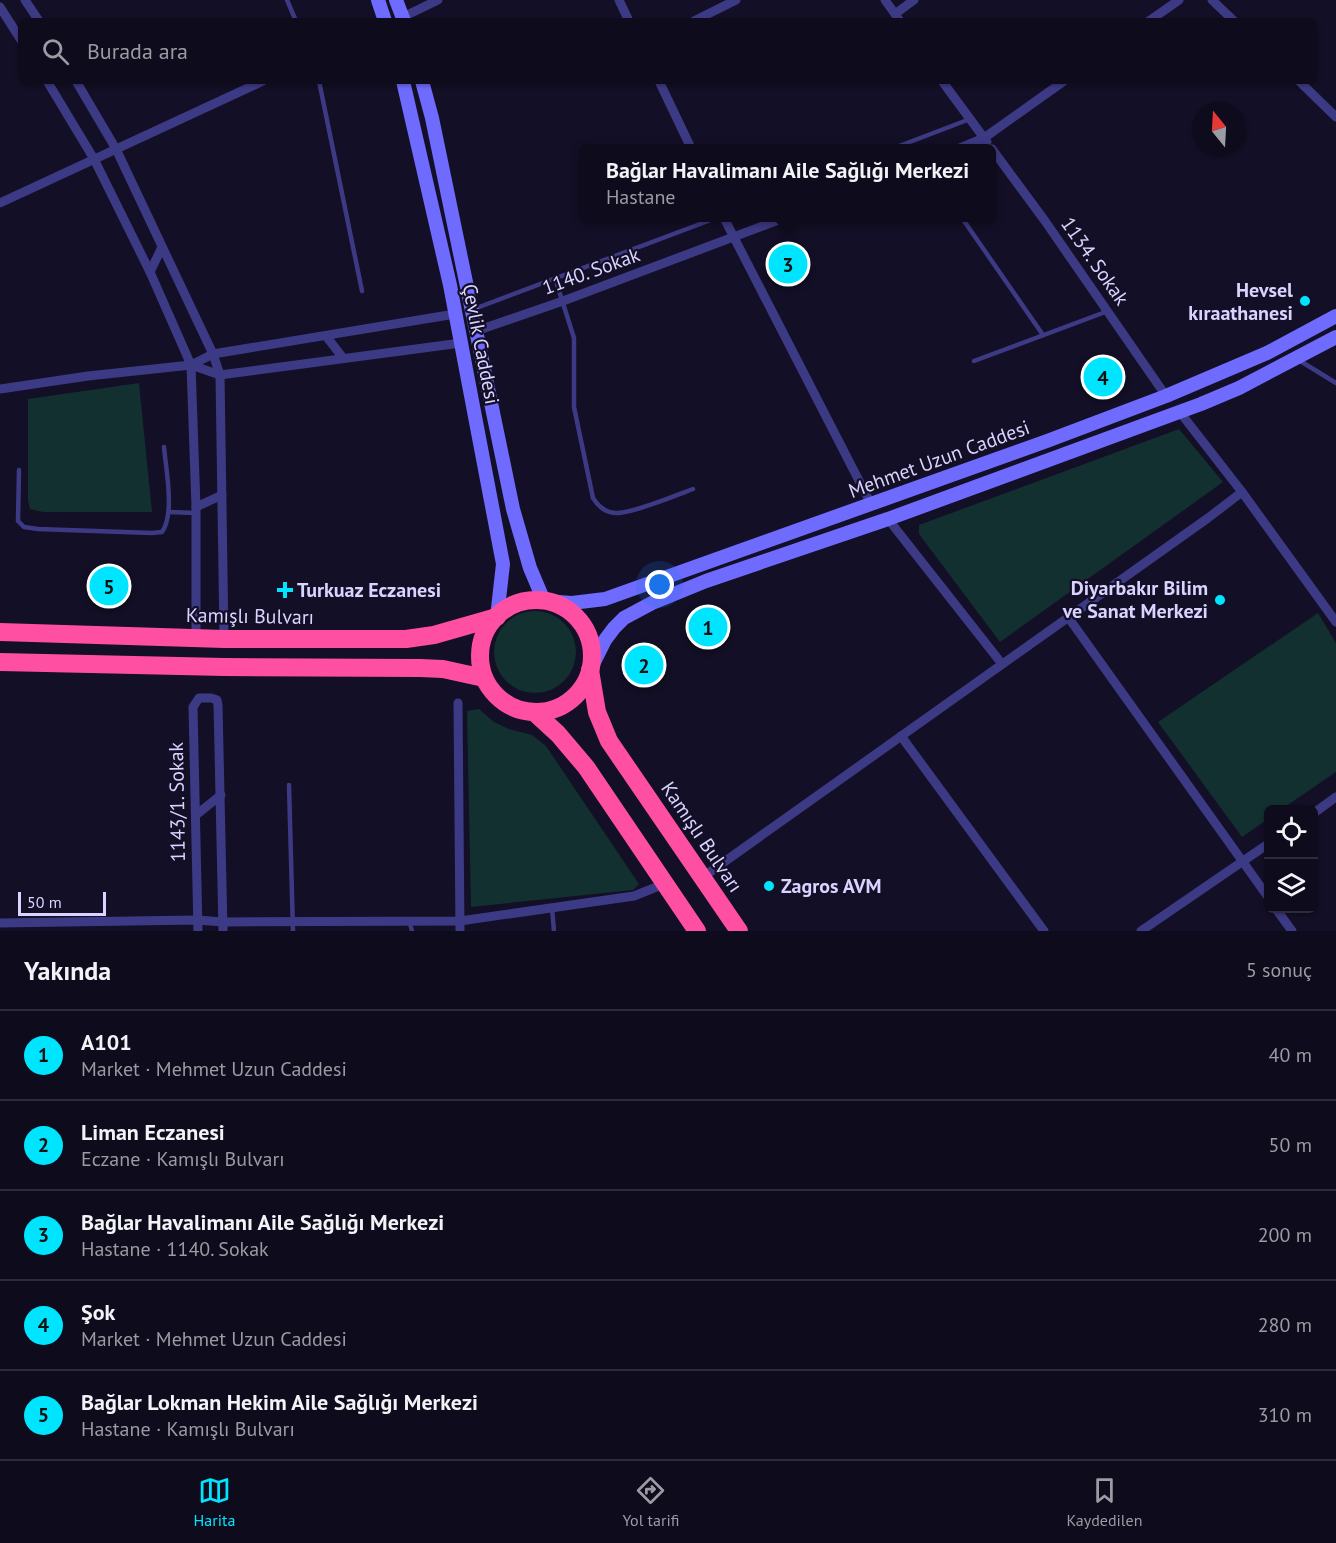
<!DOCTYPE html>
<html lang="tr">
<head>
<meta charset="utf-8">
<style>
	:root { --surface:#0e0b1c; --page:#1c1929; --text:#f1f3f6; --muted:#9b9ba3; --line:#2e2b3b; --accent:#00e5ff }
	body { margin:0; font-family:"PT Sans",sans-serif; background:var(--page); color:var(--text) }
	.controls { position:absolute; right:18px; bottom:18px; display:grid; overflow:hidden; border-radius:9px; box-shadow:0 2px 4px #0004 }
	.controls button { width:54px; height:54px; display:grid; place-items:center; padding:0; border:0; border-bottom:2px solid var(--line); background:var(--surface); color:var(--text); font:30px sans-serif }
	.compass { position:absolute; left:1192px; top:102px; width:54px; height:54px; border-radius:50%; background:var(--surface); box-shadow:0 2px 4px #0004; rotate:342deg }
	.scale { position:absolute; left:18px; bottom:15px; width:88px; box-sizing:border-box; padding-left:6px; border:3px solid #d9d4ff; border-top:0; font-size:16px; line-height:21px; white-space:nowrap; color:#d9d4ff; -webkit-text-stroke:4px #130f26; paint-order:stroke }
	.you { position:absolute; left:660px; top:585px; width:21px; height:21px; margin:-15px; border:4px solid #fff; border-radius:50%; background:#1a73e8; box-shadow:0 0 0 9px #1a73e833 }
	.badge { display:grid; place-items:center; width:39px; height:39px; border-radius:50%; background:var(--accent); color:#111; font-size:20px; font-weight:700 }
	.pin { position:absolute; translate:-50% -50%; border:3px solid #fff; box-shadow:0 2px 6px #0006 }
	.popup { position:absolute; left:579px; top:144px; width:417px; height:78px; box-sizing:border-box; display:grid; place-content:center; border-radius:9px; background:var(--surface); filter:drop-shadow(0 2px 4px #0005); font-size:20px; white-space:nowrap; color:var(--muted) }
	.popup b { font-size:22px; color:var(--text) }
	.popup::after { content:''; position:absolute; left:50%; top:100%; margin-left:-12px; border:12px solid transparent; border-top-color:var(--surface) }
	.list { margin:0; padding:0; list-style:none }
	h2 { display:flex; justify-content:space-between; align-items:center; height:78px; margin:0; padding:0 24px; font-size:26px }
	h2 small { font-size:20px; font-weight:400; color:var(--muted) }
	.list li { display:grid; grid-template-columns:39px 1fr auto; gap:18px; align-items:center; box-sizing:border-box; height:90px; padding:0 24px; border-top:2px solid var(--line) }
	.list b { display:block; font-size:22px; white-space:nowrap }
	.list p { margin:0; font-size:20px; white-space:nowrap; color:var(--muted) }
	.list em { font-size:20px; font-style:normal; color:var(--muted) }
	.icon { flex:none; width:33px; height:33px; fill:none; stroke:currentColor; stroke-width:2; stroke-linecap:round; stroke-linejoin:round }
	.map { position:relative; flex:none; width:1336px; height:931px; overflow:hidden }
	.search { position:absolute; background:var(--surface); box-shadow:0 2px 4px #0004; left:18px; right:18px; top:18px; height:66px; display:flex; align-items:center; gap:15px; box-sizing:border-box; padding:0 21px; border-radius:9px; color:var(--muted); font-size:22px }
	.sheet { height:528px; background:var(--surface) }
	nav { display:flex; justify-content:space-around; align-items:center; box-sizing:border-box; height:84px; border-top:2px solid var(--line); background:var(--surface); font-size:16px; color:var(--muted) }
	nav a { display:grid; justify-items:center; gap:3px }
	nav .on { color:var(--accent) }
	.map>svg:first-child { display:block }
	.green { fill:#12302f }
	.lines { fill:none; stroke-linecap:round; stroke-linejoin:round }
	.lane { stroke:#3d3a85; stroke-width:4.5 }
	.street { stroke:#3d3a85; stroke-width:9 }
	.secondary { stroke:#6f6bff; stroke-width:14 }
	.highway { stroke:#ff4fa3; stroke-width:18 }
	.poi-dot { fill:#00e5ff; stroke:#130f26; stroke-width:2 }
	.labels { text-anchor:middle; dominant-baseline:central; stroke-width:4.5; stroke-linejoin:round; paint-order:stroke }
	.street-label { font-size:20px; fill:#d9d4ff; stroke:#130f26 }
	.poi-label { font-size:20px; font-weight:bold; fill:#d9d4ff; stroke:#130f26; text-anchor:end }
</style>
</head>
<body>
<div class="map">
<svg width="1336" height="931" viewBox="0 0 1336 931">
	<rect width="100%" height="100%" fill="#130f26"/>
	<g class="green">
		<polygon points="139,383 152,512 43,512 30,509 28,500 28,399"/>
		<polygon points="1179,429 1223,482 1000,642 919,534 919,525"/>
		<circle cx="535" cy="652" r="41"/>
		<polygon points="1318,613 1336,643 1336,772 1282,809 1268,810 1268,819 1242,837 1158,722"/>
		<polygon points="479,709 494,722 509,729 532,735 546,746 639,884 633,890 471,907 467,711"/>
	</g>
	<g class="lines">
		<g class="lane">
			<polyline points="287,0 296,21"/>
			<polyline points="319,81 362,291"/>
			<polyline points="894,148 970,119"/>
			<polyline points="962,218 1043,335"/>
			<polyline points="905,219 908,218"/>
			<path d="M555,278l19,60v69l19,91c5,8 12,15 23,15 15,1 61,-18 77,-24"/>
			<polyline points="474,309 716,218"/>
			<polyline points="1297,359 1336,383"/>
			<polyline points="974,361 1108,311"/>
			<path d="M19,470l-1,51 6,6 14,2 114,4 10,-1c13,-18 4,-62 2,-85"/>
			<polyline points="169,512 196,513"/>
			<polyline points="289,785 293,931"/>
			<polyline points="552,908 554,931"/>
			<polyline points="409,920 412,931"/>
		</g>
		<g class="street">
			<polyline points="25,0 39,21"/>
			<polyline points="619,0 629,21"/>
			<polyline points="885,0 900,21"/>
			<polyline points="1212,0 1234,21"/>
			<polyline points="0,7 21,40"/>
			<polyline points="895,14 914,0"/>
			<polyline points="403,17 438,0"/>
			<polyline points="694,21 736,0"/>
			<polyline points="1149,21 1179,0"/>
			<polyline points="47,81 94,159 150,272 191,365 196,507 196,638"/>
			<polyline points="76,81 116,149 213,354 220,375 224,639"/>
			<polyline points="659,81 691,148"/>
			<polyline points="942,81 987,142"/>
			<polyline points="1299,81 1336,117"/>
			<polyline points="960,148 984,138 1064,81"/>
			<polyline points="992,149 1045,221 1166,396"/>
			<polyline points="0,203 263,81"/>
			<polyline points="724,218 871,504"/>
			<polyline points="150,272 162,247"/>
			<polyline points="476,331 563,301 784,218"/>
			<polyline points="326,336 343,358"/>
			<polyline points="191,365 220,375 461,343"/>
			<polyline points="0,389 88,376 191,365 213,354 455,314"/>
			<polyline points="1179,411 1242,492 1336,622"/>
			<polyline points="196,507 222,495"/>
			<polyline points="888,519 1002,664"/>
			<polyline points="1068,617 1268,897"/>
			<polyline points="458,703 460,931"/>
			<polyline points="901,736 1044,931"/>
			<polyline points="1314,813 1336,797"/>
			<polyline points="196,815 221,795"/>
			<polyline points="703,877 1208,518 1242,492"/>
			<polyline points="1276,909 1292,931"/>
			<polyline points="0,923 197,920 223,922 460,921 634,896 664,884"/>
			<polyline points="198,931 193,707 199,698 211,698 217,700 218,705 223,931"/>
			<polyline points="1141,931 1268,844"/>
		</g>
		<g class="secondary">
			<polyline points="378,0 385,21"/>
			<polyline points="396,0 404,21"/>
			<polyline points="403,81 450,285 503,564 497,617"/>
			<polyline points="422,81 432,118 513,509 530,568 544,601 572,603 605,599 1047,441 1166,396 1267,353 1336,316"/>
			<polyline points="590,670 605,640 614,628 624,618 652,603 706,581 888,519 1201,404 1239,388 1336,337"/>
		</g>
		<g class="highway">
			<circle cx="536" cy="656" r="56"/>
			<polyline points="0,632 224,639 406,639 434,635 497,617"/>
			<polyline points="0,662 224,667 420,668 443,669 484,678"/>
			<polyline points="590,670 597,712 609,741 739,931"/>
			<polyline points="534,712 558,734 586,767 697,931"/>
		</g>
	</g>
	<g class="poi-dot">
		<circle cx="1305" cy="301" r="6"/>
		<path d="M282 581h6v6h6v6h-6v6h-6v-6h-6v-6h6z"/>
		<circle cx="1220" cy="600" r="6"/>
		<circle cx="769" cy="886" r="6"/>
	</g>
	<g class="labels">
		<g class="street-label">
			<text transform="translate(1095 261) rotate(55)">1134. Sokak</text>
			<text transform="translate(591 271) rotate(-20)">1140. Sokak</text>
			<text transform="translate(481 344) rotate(79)">Çevlik Caddesi</text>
			<text transform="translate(939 459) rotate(-20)">Mehmet Uzun Caddesi</text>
			<text transform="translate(250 616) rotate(1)">Kamışlı Bulvarı</text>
			<text transform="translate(177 802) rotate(-91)">1143/1. Sokak</text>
			<text transform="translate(702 837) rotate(56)">Kamışlı Bulvarı</text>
		</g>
		<g class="poi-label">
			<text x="1293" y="290">Hevsel<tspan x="1293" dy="23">kıraathanesi</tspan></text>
			<text x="1208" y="588">Diyarbakır Bilim<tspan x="1208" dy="23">ve Sanat Merkezi</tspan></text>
			<text x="297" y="590" text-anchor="start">Turkuaz Eczanesi</text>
			<text x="781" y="886" text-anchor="start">Zagros AVM</text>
		</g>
	</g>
</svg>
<div class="controls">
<button><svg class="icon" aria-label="locate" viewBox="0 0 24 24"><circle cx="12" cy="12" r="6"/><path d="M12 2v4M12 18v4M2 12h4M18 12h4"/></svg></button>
<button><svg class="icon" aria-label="layers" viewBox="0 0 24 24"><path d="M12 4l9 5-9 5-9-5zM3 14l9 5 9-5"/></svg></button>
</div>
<svg class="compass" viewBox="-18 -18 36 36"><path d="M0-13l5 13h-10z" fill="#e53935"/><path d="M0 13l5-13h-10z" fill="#9b9ba3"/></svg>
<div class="scale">50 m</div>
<div class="you"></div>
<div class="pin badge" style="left:708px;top:627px">1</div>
<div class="pin badge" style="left:644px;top:665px">2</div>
<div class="pin badge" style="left:788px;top:264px">3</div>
<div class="popup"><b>Bağlar Havalimanı Aile Sağlığı Merkezi</b>Hastane</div>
<div class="pin badge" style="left:1103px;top:377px">4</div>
<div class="pin badge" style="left:109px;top:586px">5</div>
<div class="search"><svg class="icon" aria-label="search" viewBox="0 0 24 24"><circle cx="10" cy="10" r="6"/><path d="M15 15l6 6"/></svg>Burada ara</div>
</div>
<section class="sheet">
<h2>Yakında<small>5 sonuç</small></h2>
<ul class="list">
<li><span class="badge">1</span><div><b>A101</b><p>Market · Mehmet Uzun Caddesi</p></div><em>40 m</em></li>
<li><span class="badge">2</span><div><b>Liman Eczanesi</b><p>Eczane · Kamışlı Bulvarı</p></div><em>50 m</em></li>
<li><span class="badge">3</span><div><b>Bağlar Havalimanı Aile Sağlığı Merkezi</b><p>Hastane · 1140. Sokak</p></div><em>200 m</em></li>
<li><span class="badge">4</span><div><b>Şok</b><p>Market · Mehmet Uzun Caddesi</p></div><em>280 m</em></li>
<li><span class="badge">5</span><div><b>Bağlar Lokman Hekim Aile Sağlığı Merkezi</b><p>Hastane · Kamışlı Bulvarı</p></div><em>310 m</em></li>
</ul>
</section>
<nav>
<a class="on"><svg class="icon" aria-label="map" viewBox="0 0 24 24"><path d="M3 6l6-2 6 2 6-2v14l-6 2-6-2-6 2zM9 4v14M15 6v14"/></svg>Harita</a>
<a><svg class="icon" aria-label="directions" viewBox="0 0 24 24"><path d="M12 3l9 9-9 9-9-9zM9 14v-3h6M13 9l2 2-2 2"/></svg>Yol tarifi</a>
<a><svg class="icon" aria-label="saved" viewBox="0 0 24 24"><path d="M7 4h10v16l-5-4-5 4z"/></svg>Kaydedilen</a>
</nav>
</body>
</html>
